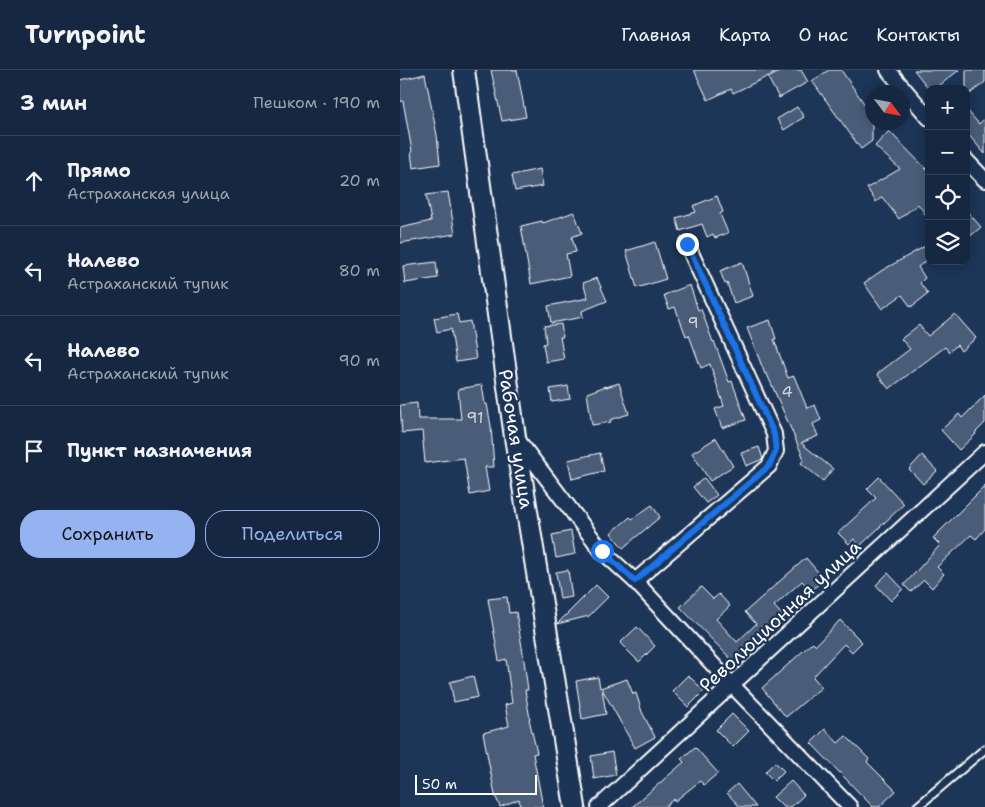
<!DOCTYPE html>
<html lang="ru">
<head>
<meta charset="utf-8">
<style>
	:root { --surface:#162841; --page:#23344c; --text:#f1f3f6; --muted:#9ea6b1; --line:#35445a; --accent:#95b2f1 }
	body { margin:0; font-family:"Shantell Sans",sans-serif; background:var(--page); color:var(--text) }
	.controls { position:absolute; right:15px; top:15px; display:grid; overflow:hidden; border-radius:10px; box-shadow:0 2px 12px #0003 }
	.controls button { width:45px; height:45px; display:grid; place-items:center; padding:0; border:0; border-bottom:1px solid var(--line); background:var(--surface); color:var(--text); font:25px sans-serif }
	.compass { position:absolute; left:465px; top:15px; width:45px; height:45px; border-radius:50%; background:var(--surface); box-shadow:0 2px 12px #0003; rotate:122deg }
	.scale { position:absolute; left:15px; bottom:12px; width:122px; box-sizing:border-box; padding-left:5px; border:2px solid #fff; border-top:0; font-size:14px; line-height:18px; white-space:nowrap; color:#fff; -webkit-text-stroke:4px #1d3557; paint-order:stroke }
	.stop { position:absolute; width:15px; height:15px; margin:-11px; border:4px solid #1a73e8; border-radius:50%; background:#fff }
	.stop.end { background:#1a73e8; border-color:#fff; box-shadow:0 1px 5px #0008 }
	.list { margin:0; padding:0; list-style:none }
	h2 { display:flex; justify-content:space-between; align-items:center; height:65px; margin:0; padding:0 20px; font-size:21px }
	h2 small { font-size:16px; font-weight:400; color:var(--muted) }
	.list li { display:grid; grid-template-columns:32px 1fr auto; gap:15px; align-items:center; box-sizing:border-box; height:90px; padding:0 20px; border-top:1px solid var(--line) }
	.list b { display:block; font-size:19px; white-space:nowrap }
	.list p { margin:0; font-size:16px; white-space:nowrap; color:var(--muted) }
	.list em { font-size:16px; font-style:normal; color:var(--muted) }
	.actions { display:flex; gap:10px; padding:15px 20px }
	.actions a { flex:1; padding:11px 0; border:1px solid var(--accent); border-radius:20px; text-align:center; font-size:18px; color:var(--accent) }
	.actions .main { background:var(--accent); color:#111 }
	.icon { flex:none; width:28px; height:28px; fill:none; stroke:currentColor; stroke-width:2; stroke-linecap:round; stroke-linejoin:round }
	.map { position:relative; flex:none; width:585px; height:737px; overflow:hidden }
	header { display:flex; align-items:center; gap:30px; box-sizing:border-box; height:70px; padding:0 25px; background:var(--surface); border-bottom:1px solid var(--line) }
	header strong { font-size:24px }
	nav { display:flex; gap:28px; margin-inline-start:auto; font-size:18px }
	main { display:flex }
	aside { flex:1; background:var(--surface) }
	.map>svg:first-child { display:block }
	.building { fill:#4a5d79; stroke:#fff }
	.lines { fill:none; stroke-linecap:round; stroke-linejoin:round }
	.lane-casing { stroke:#fff; stroke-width:11 }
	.street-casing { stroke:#fff; stroke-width:18 }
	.secondary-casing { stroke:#fff; stroke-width:24 }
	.lane { stroke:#1d3557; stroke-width:7 }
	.street { stroke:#1d3557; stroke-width:14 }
	.secondary { stroke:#1d3557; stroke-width:20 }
	.route { stroke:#1a73e8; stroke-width:6 }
	.labels { text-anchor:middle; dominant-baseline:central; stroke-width:4.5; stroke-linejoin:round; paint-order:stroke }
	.number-label { font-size:16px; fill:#d2d6de }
	.street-label { font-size:19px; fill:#fff; stroke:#1d3557 }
</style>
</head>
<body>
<header>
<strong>Turnpoint</strong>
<nav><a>Главная</a><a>Карта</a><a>О нас</a><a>Контакты</a></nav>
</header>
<main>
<aside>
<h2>3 мин<small>Пешком · 190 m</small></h2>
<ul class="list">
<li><svg class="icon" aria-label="ahead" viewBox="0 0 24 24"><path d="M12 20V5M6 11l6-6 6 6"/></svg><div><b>Прямо</b><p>Астраханская улица</p></div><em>20 m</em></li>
<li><svg class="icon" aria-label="left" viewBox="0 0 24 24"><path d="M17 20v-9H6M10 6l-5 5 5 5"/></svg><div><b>Налево</b><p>Астраханский тупик</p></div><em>80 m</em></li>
<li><svg class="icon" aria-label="left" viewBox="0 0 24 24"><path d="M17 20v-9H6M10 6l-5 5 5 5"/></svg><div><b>Налево</b><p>Астраханский тупик</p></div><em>90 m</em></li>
<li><svg class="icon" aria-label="arrive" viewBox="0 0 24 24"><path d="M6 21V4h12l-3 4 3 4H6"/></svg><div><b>Пункт назначения</b></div></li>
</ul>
<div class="actions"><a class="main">Сохранить</a><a>Поделиться</a></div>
</aside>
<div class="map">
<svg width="585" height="737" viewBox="0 0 585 737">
	<rect width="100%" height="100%" fill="#1d3557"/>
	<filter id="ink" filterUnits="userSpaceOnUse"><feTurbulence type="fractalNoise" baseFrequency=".02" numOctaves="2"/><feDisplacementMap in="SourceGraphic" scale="10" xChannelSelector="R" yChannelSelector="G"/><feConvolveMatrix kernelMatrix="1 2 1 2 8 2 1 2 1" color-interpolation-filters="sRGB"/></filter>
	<g filter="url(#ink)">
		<g class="building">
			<polygon points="91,0 117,0 126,47 102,51"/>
			<polygon points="294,0 381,0 333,23 331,19 308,30"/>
			<polygon points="383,0 401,0 408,12 379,28 368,8"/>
			<polygon points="429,0 441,0 472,45 472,71 461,79 412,11"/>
			<polygon points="514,0 559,0 535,19 529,19"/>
			<polygon points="566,0 585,0 585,12 566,27"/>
			<polygon points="25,4 37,65 40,94 13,98 11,82 12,81 3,31 0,31 0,10"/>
			<polygon points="397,37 404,47 384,60 377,49"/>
			<polygon points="566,39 579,54 585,48 585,84 566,62"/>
			<polygon points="489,61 529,102 529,149 518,134 499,149 482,127 476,132 467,118 500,99 475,76"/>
			<polygon points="140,99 143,116 115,121 112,105"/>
			<polygon points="48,122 55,164 0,173 0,158 31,151 26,125"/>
			<polygon points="317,126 323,142 320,144 328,163 315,168 313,164 307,167 302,154 280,161 276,148 296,142 293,136"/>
			<polygon points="566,140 581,157 566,170"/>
			<polygon points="174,142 182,163 172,167 176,182 166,184 170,206 131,214 121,156 142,151 143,153"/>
			<polygon points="255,172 266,209 237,218 226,181"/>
			<polygon points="529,174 529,188 518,197 525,208 520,213 528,224 511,237 502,225 482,239 464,213 481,201"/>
			<polygon points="36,192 38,208 5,213 3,196"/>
			<polygon points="342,192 353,226 334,233 327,213 325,214 320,201"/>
			<polygon points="197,208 207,231 182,241 183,247 151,253 148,236 188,228 183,213"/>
			<polygon points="290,215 298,240 301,239 313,272 314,271 329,312 332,311 346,350 322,358 315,339 324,336 310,294 301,298 289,265 286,266 275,237 269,239 264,225"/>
			<polygon points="57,244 59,253 70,251 76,289 56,292 51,259 37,262 34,248"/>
			<polygon points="555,244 576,268 561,281 557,275 549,282 545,277 489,319 477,304 510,279 501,269 519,255 528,266"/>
			<polygon points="370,250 376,269 374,269 388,308 394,306 407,338 415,335 421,350 413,354 418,366 401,373 433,399 423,411 401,393 404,389 367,304 365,304 347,258"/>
			<polygon points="161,254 163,267 160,267 164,289 146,292 143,274 146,273 144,256"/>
			<polygon points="219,313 229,344 210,350 211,352 192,355 187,323 206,316 206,317"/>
			<polygon points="82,315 85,334 87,334 91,356 94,397 85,397 89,421 70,425 64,388 25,393 22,361 2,363 0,335 17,333 18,349 61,349 58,319"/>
			<polygon points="168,316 170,329 152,332 150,319"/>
			<polygon points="585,325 585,353 575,363 576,364 559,380 541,360 559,344 562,348"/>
			<polygon points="316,368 333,396 310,411 292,383"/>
			<polygon points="359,377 363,389 346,396 341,383"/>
			<polygon points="200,383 204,401 172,409 168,390"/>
			<polygon points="522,385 537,401 523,414 509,399"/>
			<polygon points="479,407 504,434 460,476 454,469 449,474 438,463 476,428 467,419"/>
			<polygon points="304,408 317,425 306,433 293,417"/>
			<polygon points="585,416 585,459 576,469 571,465 537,497 544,504 532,518 524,510 511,522 504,515 540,475 533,468"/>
			<polygon points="252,435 260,447 223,478 211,463 230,447 232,449"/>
			<polygon points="171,461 175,484 156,488 152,465"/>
			<polygon points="406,488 424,509 411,521 402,511 374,536 384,547 335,593 280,537 301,517 313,529 319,524 330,536 316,549 337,572 356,554 345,542"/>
			<polygon points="168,500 172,527 160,529 156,502"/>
			<polygon points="488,503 503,519 491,531 476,515"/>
			<polygon points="196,515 208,527 189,546 157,554"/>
			<polygon points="107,527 109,543 116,542 123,583 128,620 125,620 130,649 129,649 137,683 133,684 143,737 120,737 119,729 100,737 95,725 83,663 109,656 105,635 112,633 106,589 99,591 88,529"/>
			<polygon points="440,550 462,572 452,582 444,574 413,607 422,617 386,647 362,618 413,572 416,575"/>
			<polygon points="237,557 255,576 239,592 220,573"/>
			<polygon points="288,605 304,621 288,637 272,621"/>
			<polygon points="73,606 78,627 54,632 50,612"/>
			<polygon points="198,607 200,618 227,609 233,624 236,623 242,642 255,667 235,678 202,619 206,644 182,649 176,611"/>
			<polygon points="332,644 349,661 333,677 316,660"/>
			<polygon points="425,659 438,673 446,666 469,689 467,692 496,721 479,737 473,737 411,673"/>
			<polygon points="295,677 318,703 304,715 300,711 275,731 274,729 264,737 232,737 284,692 281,689"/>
			<polygon points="212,682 216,705 194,709 191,686"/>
			<polygon points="375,692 384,701 374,711 365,702"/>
			<polygon points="391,711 404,725 391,737 383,737 373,727"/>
			<polygon points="337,714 356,737 340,737 327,723"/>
		</g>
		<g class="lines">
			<defs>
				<polyline id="lane" points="517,737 585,679"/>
				<g id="street">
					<polyline points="488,0 529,48"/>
					<polyline points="566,90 585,110"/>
					<polyline points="117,369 202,481 235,511 332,615 450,737"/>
					<polyline points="235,511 369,396 376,381 374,364 287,174"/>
					<polyline points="199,737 585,382"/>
				</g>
				<polyline id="secondary" points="64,0 115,367 175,737"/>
			</defs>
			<use href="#lane" class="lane-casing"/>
			<use href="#street" class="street-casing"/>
			<use href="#secondary" class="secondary-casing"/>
			<use href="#lane" class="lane"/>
			<use href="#street" class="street"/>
			<use href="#secondary" class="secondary"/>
		</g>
	</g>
	<g class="lines" filter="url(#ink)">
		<polyline class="route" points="202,481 235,511 369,396 376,381 374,364 287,174"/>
	</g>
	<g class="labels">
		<g class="number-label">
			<text x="293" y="252">9</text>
			<text x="387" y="321">4</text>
			<text x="75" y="347">91</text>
		</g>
		<g class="street-label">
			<text transform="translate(116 369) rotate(81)">Рабочая улица</text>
			<text transform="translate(380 546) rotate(-43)">Революционная улица</text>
		</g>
	</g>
</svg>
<div class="controls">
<button>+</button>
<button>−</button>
<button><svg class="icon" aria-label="locate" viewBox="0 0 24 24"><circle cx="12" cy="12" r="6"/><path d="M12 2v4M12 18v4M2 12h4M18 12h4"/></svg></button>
<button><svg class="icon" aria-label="layers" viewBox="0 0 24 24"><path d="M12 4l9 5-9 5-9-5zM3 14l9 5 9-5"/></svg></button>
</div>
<svg class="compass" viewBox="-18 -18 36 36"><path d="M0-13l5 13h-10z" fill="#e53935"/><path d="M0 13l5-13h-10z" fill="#9ea6b1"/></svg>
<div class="scale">50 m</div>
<div class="stop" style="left:202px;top:481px"></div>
<div class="stop end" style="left:287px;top:174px"></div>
</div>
</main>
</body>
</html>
